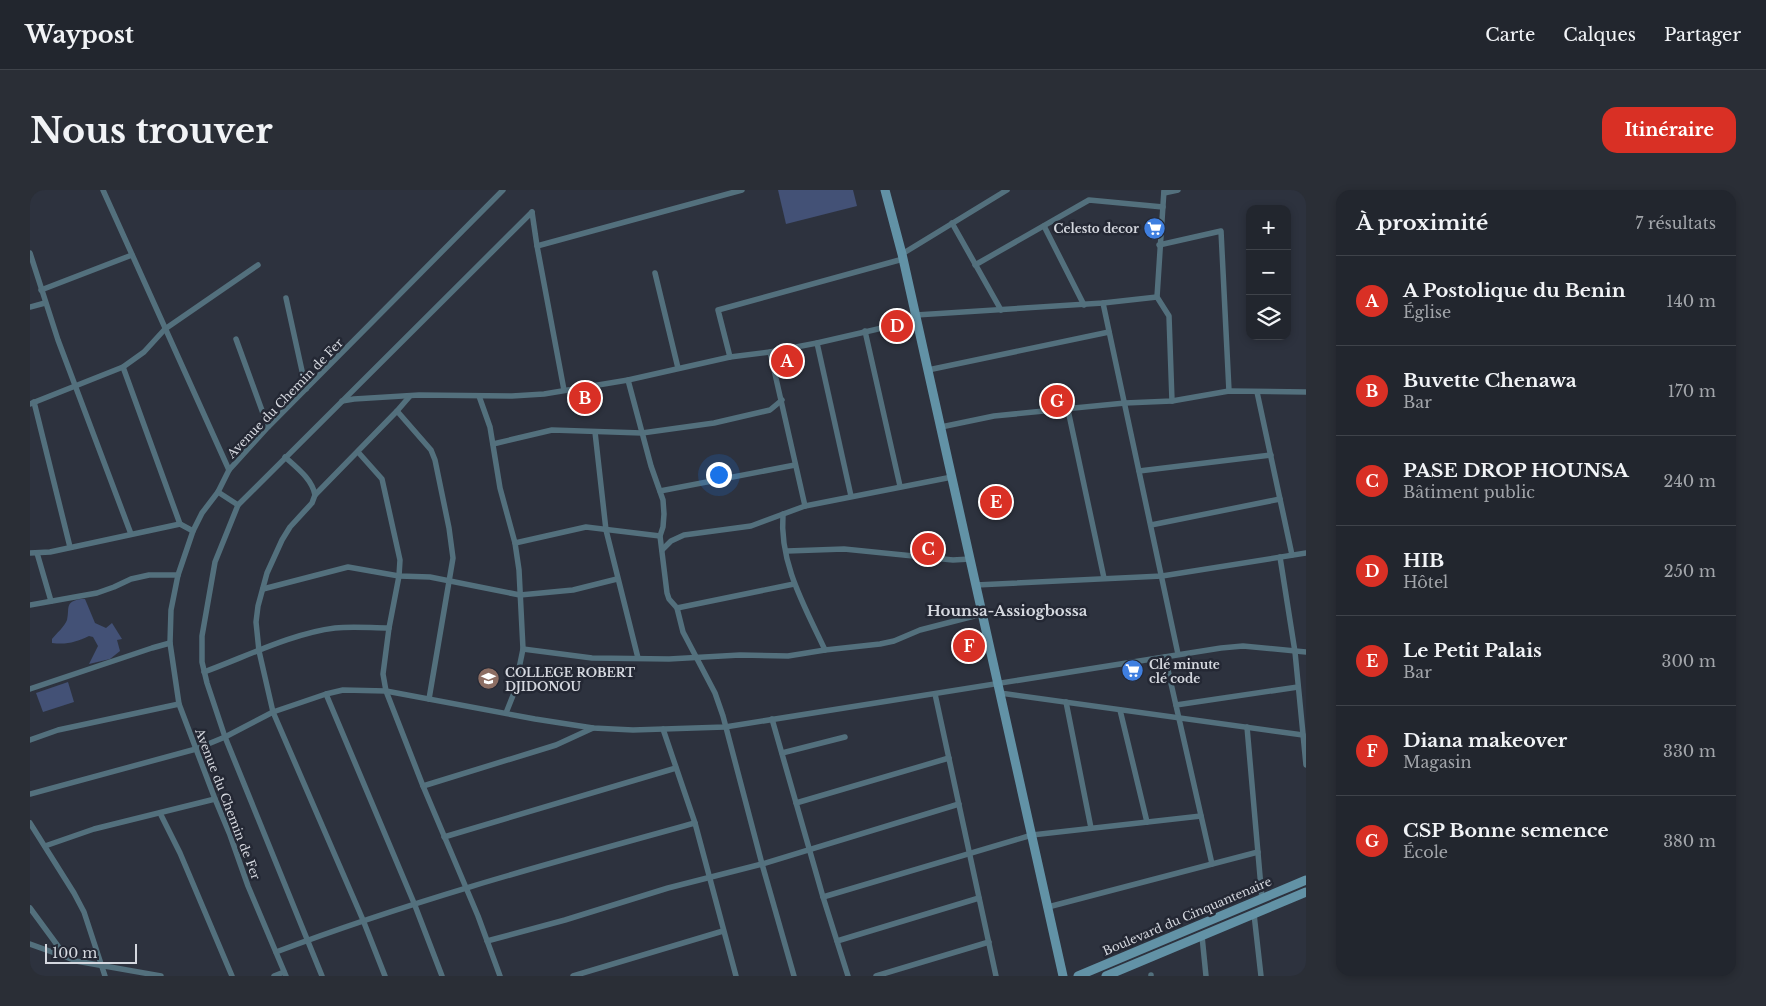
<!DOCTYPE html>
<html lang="fr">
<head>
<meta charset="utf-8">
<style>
	:root { --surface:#22262e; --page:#2a2e36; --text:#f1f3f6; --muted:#a2a5aa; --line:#3f434a; --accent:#d93025 }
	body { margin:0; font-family:"Libre Baskerville",serif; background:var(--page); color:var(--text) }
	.controls { position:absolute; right:15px; top:15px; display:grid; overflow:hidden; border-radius:10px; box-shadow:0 2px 8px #0003 }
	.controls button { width:45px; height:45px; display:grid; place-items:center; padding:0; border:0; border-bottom:1px solid var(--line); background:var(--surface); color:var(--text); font:25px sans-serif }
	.scale { position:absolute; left:15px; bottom:12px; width:92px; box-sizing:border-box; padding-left:5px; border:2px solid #d5d8df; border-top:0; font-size:14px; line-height:18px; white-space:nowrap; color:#d5d8df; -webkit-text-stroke:4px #242834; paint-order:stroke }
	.you { position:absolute; left:688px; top:284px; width:18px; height:18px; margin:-12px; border:4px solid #fff; border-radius:50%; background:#1a73e8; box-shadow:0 0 0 8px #1a73e833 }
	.badge { display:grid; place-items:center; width:32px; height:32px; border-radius:50%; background:var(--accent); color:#fff; font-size:16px; font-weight:700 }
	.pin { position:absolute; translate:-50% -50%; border:2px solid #fff; box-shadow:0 1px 5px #0006 }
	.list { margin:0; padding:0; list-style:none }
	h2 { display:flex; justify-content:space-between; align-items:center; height:65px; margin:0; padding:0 20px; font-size:21px }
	h2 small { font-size:16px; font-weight:400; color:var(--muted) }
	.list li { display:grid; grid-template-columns:32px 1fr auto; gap:15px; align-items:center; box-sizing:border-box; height:90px; padding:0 20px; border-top:1px solid var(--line) }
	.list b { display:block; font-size:19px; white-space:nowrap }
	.list p { margin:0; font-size:16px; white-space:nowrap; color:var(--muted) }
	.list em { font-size:16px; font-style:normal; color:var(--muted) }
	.icon { flex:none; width:28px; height:28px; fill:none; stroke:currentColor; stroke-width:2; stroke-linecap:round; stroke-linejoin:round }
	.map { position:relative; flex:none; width:1276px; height:786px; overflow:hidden; border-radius:15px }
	header { display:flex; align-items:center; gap:30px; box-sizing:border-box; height:70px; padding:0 25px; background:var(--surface); border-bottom:1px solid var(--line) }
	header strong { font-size:24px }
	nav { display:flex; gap:28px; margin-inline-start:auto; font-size:18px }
	.intro { display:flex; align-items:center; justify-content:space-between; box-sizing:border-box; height:120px; padding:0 30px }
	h1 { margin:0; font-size:35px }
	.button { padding:12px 22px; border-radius:15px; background:var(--accent); color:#fff; font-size:18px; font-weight:700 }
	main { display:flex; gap:30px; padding:0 30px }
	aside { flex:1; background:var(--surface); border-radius:15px; box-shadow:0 2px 8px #0003 }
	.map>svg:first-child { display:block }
	.green { fill:#435176 }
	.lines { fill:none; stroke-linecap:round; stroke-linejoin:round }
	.street { stroke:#53707d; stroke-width:5.5 }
	.secondary { stroke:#6292a6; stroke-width:9 }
	.labels { text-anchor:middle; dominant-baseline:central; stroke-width:5; stroke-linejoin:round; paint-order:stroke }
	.poi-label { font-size:12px; font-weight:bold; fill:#d5d8df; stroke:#242834; text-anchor:start }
	.street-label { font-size:12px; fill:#d5d8df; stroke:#242834 }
	.quarter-label { font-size:15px; font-weight:bold; fill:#d5d8df; stroke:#242834 }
</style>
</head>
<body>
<header>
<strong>Waypost</strong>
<nav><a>Carte</a><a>Calques</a><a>Partager</a></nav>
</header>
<div class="intro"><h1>Nous trouver</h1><a class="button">Itinéraire</a></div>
<main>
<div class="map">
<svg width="1276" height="786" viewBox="0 0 1276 786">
	<rect width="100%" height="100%" fill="#2d323e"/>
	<g class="green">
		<polygon points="748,0 823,0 827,16 756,34"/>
		<path d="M51,409h4l10,24 11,5 6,-5 10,16 -5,1 3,11 -10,8 -21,5 9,-18 -5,-9 -4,-1c-13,6 -22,9 -37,7v-4c4,-5 13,-13 15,-19 3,-12 -3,-18 14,-21z"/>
		<polygon points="38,492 44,512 13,522 6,503"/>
	</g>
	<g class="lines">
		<g class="street">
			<polyline points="73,0 199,280"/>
			<polyline points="1134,0 1127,107 1139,126 1142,211"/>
			<polyline points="1134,3 1148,0"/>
			<polyline points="502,22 507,56 534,200"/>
			<polyline points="922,33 971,120"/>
			<polyline points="1014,36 1054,115"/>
			<polyline points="1129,55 1191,41 1199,201"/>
			<polyline points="507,56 712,0"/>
			<polyline points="0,63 28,150 101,344"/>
			<polyline points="872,64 977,0"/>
			<polyline points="945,75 1059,10 1133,17"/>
			<polyline points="625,83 648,178"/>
			<polyline points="11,100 102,65"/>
			<polyline points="256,108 276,199"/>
			<polyline points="1073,113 1148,464"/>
			<polyline points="0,117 15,113"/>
			<polyline points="886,125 1073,113 1127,107"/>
			<polyline points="835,141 870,296"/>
			<polyline points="206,149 238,237"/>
			<polyline points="787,153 821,306"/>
			<polyline points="740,162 775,316"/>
			<polyline points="700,167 688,120 873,69"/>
			<polyline points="93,177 150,334"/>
			<polyline points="898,180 1079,142"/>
			<polyline points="598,190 621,276 633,310 634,324 633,337 630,346 637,403 639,409 647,418 653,442 685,503 693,526 732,674 764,786"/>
			<polyline points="1227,202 1262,365"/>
			<polyline points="449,206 460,237 470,298 485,353 489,380 493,459 484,503 476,523"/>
			<polyline points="312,211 324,209 389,205 482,206 514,204 598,190 700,167 740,162 787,153 887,130"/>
			<polyline points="4,212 40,357"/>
			<polyline points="0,214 93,177 114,162 135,139 228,75"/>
			<polyline points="1038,220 1074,388"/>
			<polyline points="367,221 401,260 405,270 419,338 423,368 399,509"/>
			<polyline points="911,237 964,226 1095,213 1142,211 1199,201 1276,202"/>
			<polyline points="565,242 576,340 608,468"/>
			<polyline points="463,254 522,240 612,243 684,233 740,220 752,210"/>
			<polyline points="328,262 352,289 370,370 369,386 359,438 353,484 356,501 393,596 448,726 470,786"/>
			<path d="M255,267c12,11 27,22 30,38l-3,8 -22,24 -8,13 -15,33 -9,33 -2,16 3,29 14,61 90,208 22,56"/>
			<polyline points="1109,281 1241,265"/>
			<polyline points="630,301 765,275"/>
			<polyline points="188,302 208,315"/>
			<polyline points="285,305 367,221 380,206"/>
			<path d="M753,324c-4,49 22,93 42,136"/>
			<polyline points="1121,335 1250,309"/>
			<polyline points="485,353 556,337 630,346"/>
			<polyline points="632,360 641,351 654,345 721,336 775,316 922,287"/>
			<polyline points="757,361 814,359 923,370 940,369"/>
			<polyline points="0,363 20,362 150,334 163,341"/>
			<polyline points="7,363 21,411"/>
			<polyline points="1250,367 1265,462 1276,575"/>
			<polyline points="946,395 1132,386 1276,363"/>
			<polyline points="233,399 318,377 369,386 400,387 490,405 543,400 587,389"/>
			<polyline points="0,415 67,403 84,397 101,389 119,385 148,385"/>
			<polyline points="647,418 764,394"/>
			<polyline points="493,459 562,468 639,469 710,465 758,466 795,460 850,454 864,451 890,440 952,424"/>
			<polyline points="1135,467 1182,674"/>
			<path d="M174,482c41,-15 89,-39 131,-44 18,-2 36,0 54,0"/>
			<polyline points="0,499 122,458 140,453"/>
			<polyline points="970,503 1273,545"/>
			<polyline points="296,504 384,713 412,786"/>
			<polyline points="905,504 966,786"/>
			<polyline points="1036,512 1061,638"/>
			<polyline points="1146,515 1268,497"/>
			<polyline points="1090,520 1117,632"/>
			<polyline points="742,529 793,707 818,786"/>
			<polyline points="1217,537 1232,709"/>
			<polyline points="633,539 665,633 706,786"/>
			<polyline points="0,550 28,540 149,514"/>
			<polyline points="752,563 815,547"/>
			<polyline points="393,596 526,555 563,538"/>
			<polyline points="0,604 166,559 195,547 243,522 296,504 313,500 356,501 505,529 563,538 603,540 695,537 1191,458 1213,456 1276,462"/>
			<polyline points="766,613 919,568"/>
			<polyline points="130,623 150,663 202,786"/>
			<polyline points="0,633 44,703 54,722 75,786"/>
			<polyline points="414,647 646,578"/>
			<polyline points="15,656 64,639 185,609"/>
			<polyline points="793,707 1002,645 1171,626"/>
			<polyline points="1018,717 1228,662"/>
			<polyline points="0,718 36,767 46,771 131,786"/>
			<polyline points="1224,724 1231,786"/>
			<polyline points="1172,746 1176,786"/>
			<polyline points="457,751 535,730 638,698 732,674 929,614"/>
			<polyline points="807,751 949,708"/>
			<polyline points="0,754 36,767"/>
			<path d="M246,762c137,-52 278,-90 419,-129"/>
			<polyline points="1121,785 1121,786"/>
			<polyline points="244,786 254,782"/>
			<polyline points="256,786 218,696 200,645 185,609 149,514 140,453 141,420 148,385 163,341 172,323 188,302 199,280 238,237 473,0"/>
			<polyline points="292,786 195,547 177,493 172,472 172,446 185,372 208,315 502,22"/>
			<polyline points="543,786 693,741"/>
			<polyline points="846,786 959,752"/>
		</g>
		<g class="secondary">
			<polyline points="855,0 872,64 1033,786"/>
			<polyline points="1048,786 1276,690"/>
			<polyline points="1076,786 1276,702"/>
		</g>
	</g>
	<defs>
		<symbol id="supermarket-disc" viewBox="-11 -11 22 22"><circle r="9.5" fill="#3f7fe0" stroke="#242834"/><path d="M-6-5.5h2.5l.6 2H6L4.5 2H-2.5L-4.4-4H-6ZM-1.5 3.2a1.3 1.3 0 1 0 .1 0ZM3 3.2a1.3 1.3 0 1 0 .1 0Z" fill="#fff"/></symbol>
		<symbol id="school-disc" viewBox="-11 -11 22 22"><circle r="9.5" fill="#8d6e63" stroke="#242834"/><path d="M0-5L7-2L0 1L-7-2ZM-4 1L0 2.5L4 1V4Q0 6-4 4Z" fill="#fff"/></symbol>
	</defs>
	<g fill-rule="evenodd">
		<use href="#supermarket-disc" x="1112" y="26" width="25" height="25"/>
		<use href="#supermarket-disc" x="1090" y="468" width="25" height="25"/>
		<use href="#school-disc" x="446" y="476" width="25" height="25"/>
	</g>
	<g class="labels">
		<g class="poi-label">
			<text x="1109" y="38" text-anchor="end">Celesto decor</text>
			<text x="1119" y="474">Clé minute<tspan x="1119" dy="14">clé code</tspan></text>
			<text x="475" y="482">COLLEGE ROBERT<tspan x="475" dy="14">DJIDONOU</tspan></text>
		</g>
		<g class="street-label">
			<text transform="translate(255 208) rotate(-46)">Avenue du Chemin de Fer</text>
			<text transform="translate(198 614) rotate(69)">Avenue du Chemin de Fer</text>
			<text transform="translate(1157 726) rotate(-23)">Boulevard du Cinquantenaire</text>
		</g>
		<g class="quarter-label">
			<text x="977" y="420">Hounsa-Assiogbossa</text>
		</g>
	</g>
</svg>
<div class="controls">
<button>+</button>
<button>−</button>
<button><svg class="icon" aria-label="layers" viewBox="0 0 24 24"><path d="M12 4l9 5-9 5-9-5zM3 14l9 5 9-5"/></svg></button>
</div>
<div class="scale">100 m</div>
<div class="you"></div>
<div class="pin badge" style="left:757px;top:171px">A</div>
<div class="pin badge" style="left:555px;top:208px">B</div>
<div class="pin badge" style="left:898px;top:359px">C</div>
<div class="pin badge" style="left:867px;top:136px">D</div>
<div class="pin badge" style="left:966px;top:312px">E</div>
<div class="pin badge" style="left:939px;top:456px">F</div>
<div class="pin badge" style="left:1027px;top:211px">G</div>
</div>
<aside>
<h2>À proximité<small>7 résultats</small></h2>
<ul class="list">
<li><span class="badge">A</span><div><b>A Postolique du Benin</b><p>Église</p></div><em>140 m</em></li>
<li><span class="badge">B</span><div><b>Buvette Chenawa</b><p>Bar</p></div><em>170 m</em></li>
<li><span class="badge">C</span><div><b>PASE DROP HOUNSA</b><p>Bâtiment public</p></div><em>240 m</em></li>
<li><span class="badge">D</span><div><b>HIB</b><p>Hôtel</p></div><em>250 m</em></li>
<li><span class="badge">E</span><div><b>Le Petit Palais</b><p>Bar</p></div><em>300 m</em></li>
<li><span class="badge">F</span><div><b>Diana makeover</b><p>Magasin</p></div><em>330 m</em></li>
<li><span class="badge">G</span><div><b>CSP Bonne semence</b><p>École</p></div><em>380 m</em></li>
</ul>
</aside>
</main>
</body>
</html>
